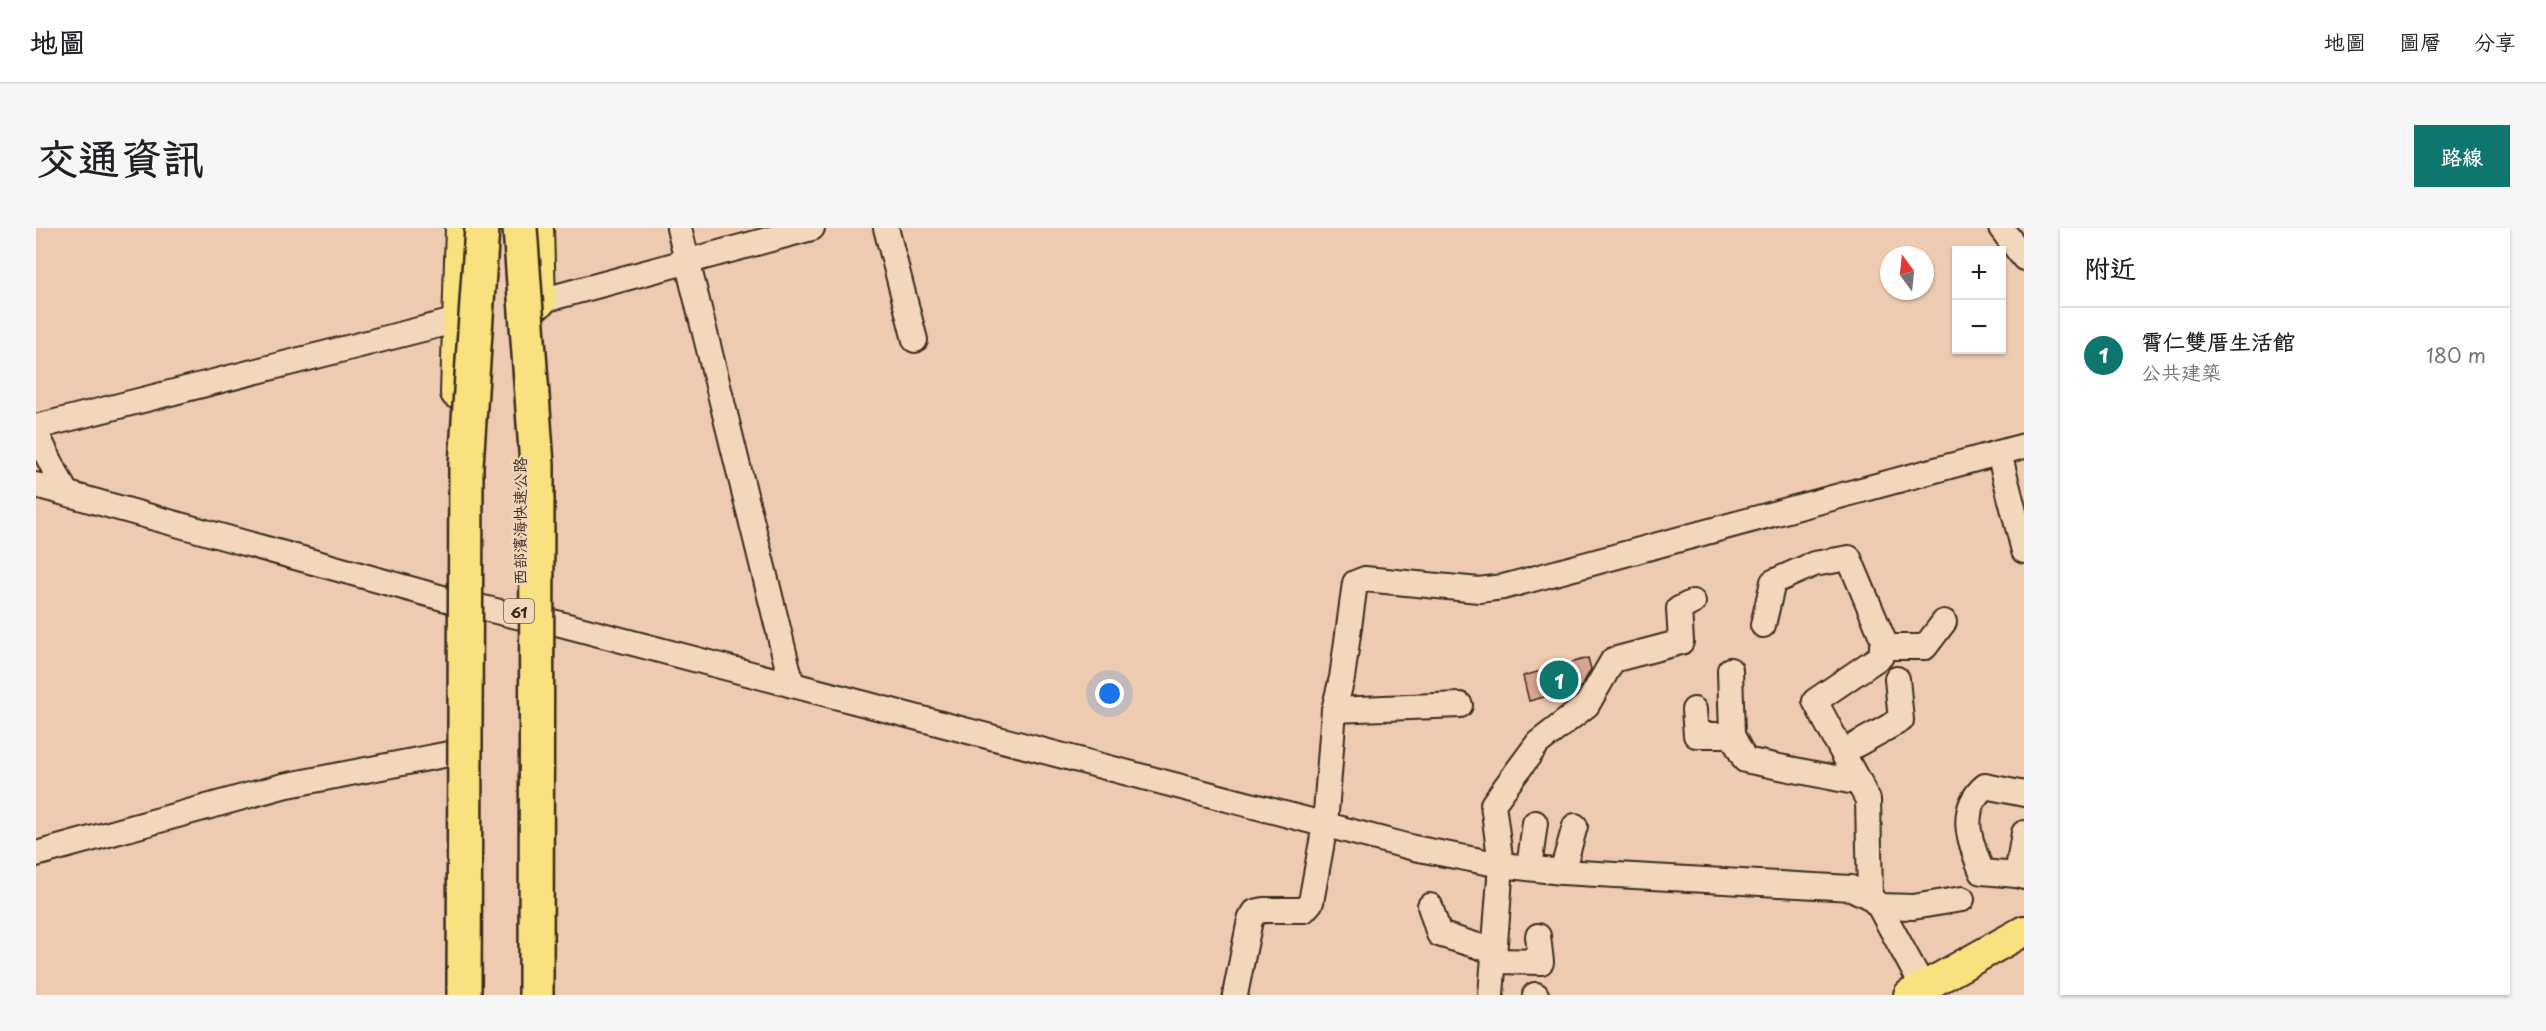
<!DOCTYPE html>
<html lang="zh-TW">
<head>
<meta charset="utf-8">
<style>
	:root { --surface:#fff; --page:#f6f6f6; --text:#202124; --muted:#757577; --line:#e0e0e0; --accent:#0f766e }
	body { margin:0; font-family:"Playpen Sans","LXGW WenKai TC",sans-serif; background:var(--page); color:var(--text) }
	.controls { position:absolute; right:18px; top:18px; display:grid; overflow:hidden; border-radius:0px; box-shadow:0 2px 4px #0004 }
	.controls button { width:54px; height:54px; display:grid; place-items:center; padding:0; border:0; border-bottom:2px solid var(--line); background:var(--surface); color:var(--text); font:30px sans-serif }
	.compass { position:absolute; left:1844px; top:18px; width:54px; height:54px; border-radius:50%; background:var(--surface); box-shadow:0 2px 4px #0004; rotate:345deg }
	.you { position:absolute; left:1074px; top:466px; width:21px; height:21px; margin:-15px; border:4px solid #fff; border-radius:50%; background:#1a73e8; box-shadow:0 0 0 9px #1a73e833 }
	.badge { display:grid; place-items:center; width:39px; height:39px; border-radius:50%; background:var(--accent); color:#fff; font-size:20px; font-weight:700 }
	.pin { position:absolute; translate:-50% -50%; border:3px solid #fff; box-shadow:0 2px 6px #0006 }
	.list { margin:0; padding:0; list-style:none }
	h2 { display:flex; justify-content:space-between; align-items:center; height:78px; margin:0; padding:0 24px; font-size:26px }
	h2 small { font-size:20px; font-weight:400; color:var(--muted) }
	.list li { display:grid; grid-template-columns:39px 1fr auto; gap:18px; align-items:center; box-sizing:border-box; height:96px; padding:0 24px; border-top:2px solid var(--line) }
	.list b { display:block; font-size:22px; white-space:nowrap }
	.list p { margin:0; font-size:20px; white-space:nowrap; color:var(--muted) }
	.list em { font-size:20px; font-style:normal; color:var(--muted) }
	.map { position:relative; flex:none; width:1988px; height:767px; overflow:hidden; border-radius:0px }
	header { display:flex; align-items:center; gap:36px; box-sizing:border-box; height:84px; padding:0 30px; background:var(--surface); border-bottom:2px solid var(--line) }
	header strong { font-size:28px }
	nav { display:flex; gap:33px; margin-inline-start:auto; font-size:21px }
	.intro { display:flex; align-items:center; justify-content:space-between; box-sizing:border-box; height:144px; padding:0 36px }
	h1 { margin:0; font-size:42px }
	.button { padding:15px 27px; border-radius:0px; background:var(--accent); color:#fff; font-size:21px; font-weight:700 }
	main { display:flex; gap:36px; padding:0 36px }
	aside { flex:1; background:var(--surface); border-radius:0px; box-shadow:0 2px 4px #0004 }
	.map>svg:first-child { display:block }
	.building { fill:#daa691; stroke:#3b2a1e; stroke-width:1.5 }
	.lines { fill:none; stroke-linecap:round; stroke-linejoin:round }
	.minor-casing { stroke:#3b2a1e; stroke-width:28 }
	.major-casing { stroke:#3b2a1e; stroke-width:34 }
	.minor { stroke:#f3d7ba; stroke-width:24 }
	.major { stroke:#fae180; stroke-width:30 }
	.highway-bridge-casing { stroke:#3b2a1e; stroke-width:38; stroke-linecap:butt }
	.highway-bridge { stroke:#fae180; stroke-width:33 }
	.labels { text-anchor:middle; dominant-baseline:central; stroke-width:4.5; stroke-linejoin:round; paint-order:stroke }
	.shield { fill:#f3d7ba; stroke:#725e4d; stroke-width:1.5 }
	.shield-label { font-size:15px; font-weight:bold; fill:#3b2a1e }
	.street-label { font-size:16px; fill:#3b2a1e; stroke:#f3d7ba }
</style>
</head>
<body>
<header>
<strong>地圖</strong>
<nav><a>地圖</a><a>圖層</a><a>分享</a></nav>
</header>
<div class="intro"><h1>交通資訊</h1><a class="button">路線</a></div>
<main>
<div class="map">
<svg width="1988" height="767" viewBox="0 0 1988 767">
	<rect width="100%" height="100%" fill="#eecbb0"/>
	<filter id="ink" filterUnits="userSpaceOnUse"><feTurbulence type="fractalNoise" baseFrequency=".0167" numOctaves="2"/><feDisplacementMap in="SourceGraphic" scale="12" xChannelSelector="R" yChannelSelector="G"/><feConvolveMatrix kernelMatrix="1 2 1 2 8 2 1 2 1" color-interpolation-filters="sRGB"/></filter>
	<g filter="url(#ink)">
		<polygon class="building" points="1552,430 1555,441 1545,459 1493,473 1487,448"/>
		<g class="lines">
			<defs>
				<g id="minor">
					<polyline points="643,0 756,457"/>
					<polyline points="850,0 879,112"/>
					<polyline points="1965,0 1988,30"/>
					<polyline points="504,73 776,0"/>
					<polyline points="0,199 422,92"/>
					<polyline points="0,205 30,265"/>
					<polyline points="1963,225 1988,323"/>
					<polyline points="0,257 414,372 493,391 513,393 1378,620 1465,637 1526,644 1815,660 1834,669 1843,678 1887,759"/>
					<polyline points="1727,397 1737,354 1778,336 1813,330 1847,411 1845,428 1779,473 1832,572 1834,669"/>
					<polyline points="1846,419 1889,419 1908,394"/>
					<polyline points="1694,442 1696,507 1709,532 1824,555"/>
					<polyline points="1298,482 1424,477"/>
					<polyline points="1658,482 1660,507 1696,507"/>
					<polyline points="1807,524 1865,492 1861,451"/>
					<polyline points="1988,605 1981,647 1988,649"/>
					<polyline points="0,626 247,558 418,525"/>
					<polyline points="1493,640 1499,595"/>
					<polyline points="1526,644 1539,598"/>
					<path d="M1981,647l-35,-3c-12,-29 -25,-62 3,-86l39,8"/>
					<polyline points="1394,678 1403,706 1458,723"/>
					<polyline points="1843,678 1877,679 1926,671"/>
					<polyline points="1458,733 1505,734 1502,708"/>
					<polyline points="1199,767 1214,692 1219,684 1228,682 1268,682 1275,674 1289,597 1298,482 1306,450 1319,355 1329,351 1443,362 1467,359 1988,218"/>
					<polyline points="1455,767 1465,637 1457,576 1502,515 1551,477 1577,432 1645,414 1643,381 1657,374"/>
					<polyline points="1499,767 1500,767"/>
				</g>
				<g id="major">
					<polyline points="502,0 504,74"/>
					<polyline points="420,165 425,0"/>
					<polyline points="1873,767 1988,703"/>
				</g>
			</defs>
			<use href="#minor" class="minor-casing"/>
			<use href="#major" class="major-casing"/>
			<use href="#minor" class="minor"/>
			<use href="#major" class="major"/>
			<defs>
				<g id="highway-bridge">
					<polyline points="484,0 501,237 500,767"/>
					<polyline points="428,767 430,237 446,0"/>
				</g>
			</defs>
			<use href="#highway-bridge" class="highway-bridge-casing"/>
			<use href="#highway-bridge" class="highway-bridge"/>
		</g>
	</g>
	<g class="labels">
		<rect class="shield" x="468" y="371" width="30" height="24" rx="4.5"/>
		<g class="shield-label">
			<text x="483" y="383">61</text>
		</g>
		<g class="street-label">
			<text transform="translate(483 293) rotate(-90)">西部濱海快速公路</text>
		</g>
	</g>
</svg>
<div class="controls">
<button>+</button>
<button>−</button>
</div>
<svg class="compass" viewBox="-18 -18 36 36"><path d="M0-13l5 13h-10z" fill="#e53935"/><path d="M0 13l5-13h-10z" fill="#757577"/></svg>
<div class="you"></div>
<div class="pin badge" style="left:1523px;top:452px">1</div>
</div>
<aside>
<h2>附近<small></small></h2>
<ul class="list">
<li><span class="badge">1</span><div><b>霄仁雙厝生活館</b><p>公共建築</p></div><em>180 m</em></li>
</ul>
</aside>
</main>
</body>
</html>
